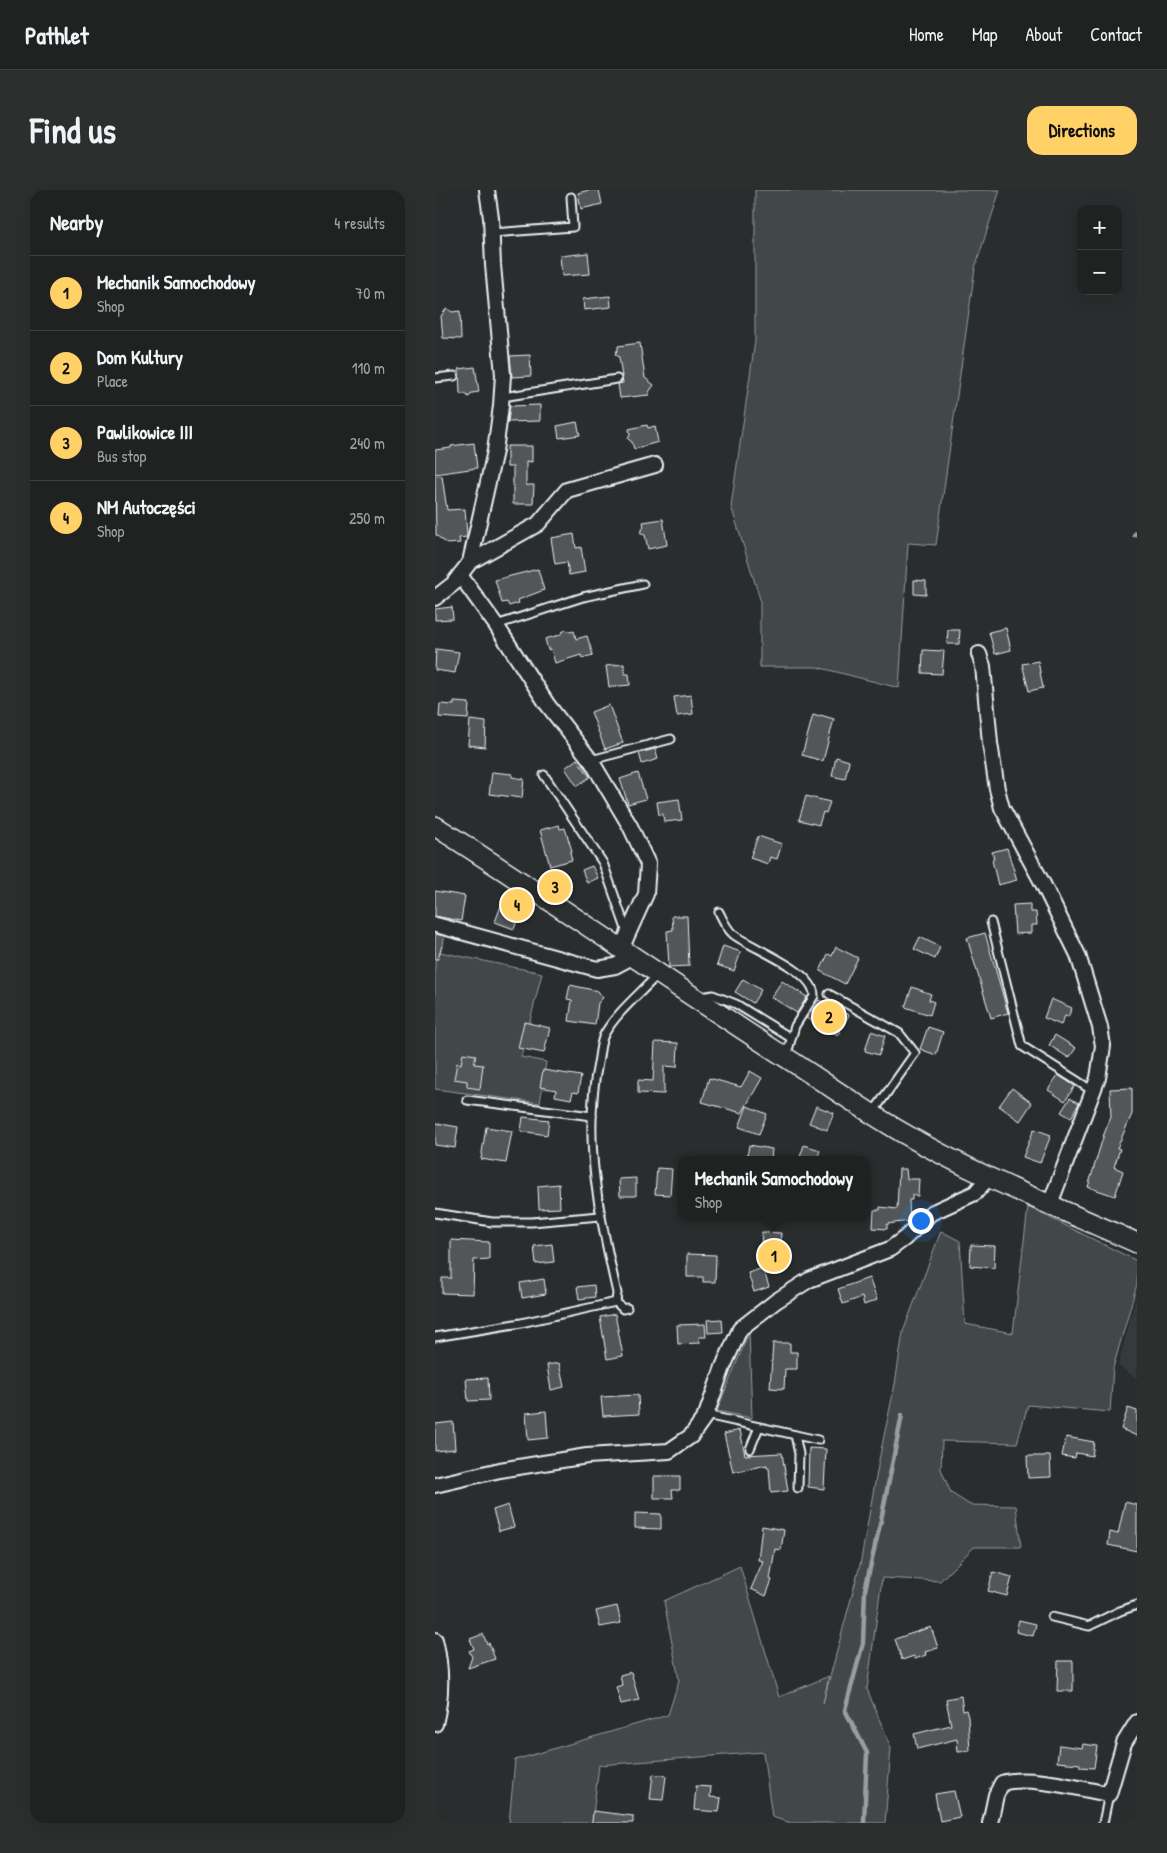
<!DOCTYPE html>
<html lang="en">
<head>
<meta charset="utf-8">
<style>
	:root { --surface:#202222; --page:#2d2f2f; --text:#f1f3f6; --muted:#a2a4a5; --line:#3d3f40; --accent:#ffd166 }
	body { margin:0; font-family:"Patrick Hand",sans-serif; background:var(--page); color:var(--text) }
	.controls { position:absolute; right:15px; top:15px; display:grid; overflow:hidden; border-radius:10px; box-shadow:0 5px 20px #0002 }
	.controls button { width:45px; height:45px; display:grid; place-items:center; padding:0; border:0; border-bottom:1px solid var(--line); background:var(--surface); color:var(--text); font:25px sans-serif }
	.you { position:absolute; left:485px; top:1030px; width:18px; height:18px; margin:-12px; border:4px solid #fff; border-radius:50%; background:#1a73e8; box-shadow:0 0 0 8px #1a73e833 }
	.badge { display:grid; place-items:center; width:32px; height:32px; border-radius:50%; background:var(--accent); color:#111; font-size:16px; font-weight:700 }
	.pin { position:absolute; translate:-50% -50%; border:2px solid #fff; box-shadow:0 1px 5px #0006 }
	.popup { position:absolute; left:243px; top:966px; width:192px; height:65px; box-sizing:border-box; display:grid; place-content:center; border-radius:10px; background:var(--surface); filter:drop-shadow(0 1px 4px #0005); font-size:16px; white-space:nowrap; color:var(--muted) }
	.popup b { font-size:19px; color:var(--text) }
	.popup::after { content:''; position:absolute; left:50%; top:100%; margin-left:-10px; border:10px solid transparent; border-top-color:var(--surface) }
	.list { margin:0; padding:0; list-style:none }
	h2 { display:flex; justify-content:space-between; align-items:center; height:65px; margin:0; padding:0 20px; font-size:21px }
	h2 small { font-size:16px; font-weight:400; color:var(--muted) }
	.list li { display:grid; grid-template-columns:32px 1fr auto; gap:15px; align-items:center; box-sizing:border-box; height:75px; padding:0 20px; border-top:1px solid var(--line) }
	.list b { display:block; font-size:19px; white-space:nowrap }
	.list p { margin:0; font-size:16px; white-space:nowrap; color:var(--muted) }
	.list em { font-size:16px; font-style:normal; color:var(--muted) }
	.map { position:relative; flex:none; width:702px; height:1633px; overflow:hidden; border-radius:15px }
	header { display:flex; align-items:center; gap:30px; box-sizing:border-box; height:70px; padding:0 25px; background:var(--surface); border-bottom:1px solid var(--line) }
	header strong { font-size:24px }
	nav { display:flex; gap:28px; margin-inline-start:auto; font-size:18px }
	.intro { display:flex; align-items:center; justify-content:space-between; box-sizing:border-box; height:120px; padding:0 30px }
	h1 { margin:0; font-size:35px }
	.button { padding:12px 22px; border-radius:15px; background:var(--accent); color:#111; font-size:18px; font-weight:700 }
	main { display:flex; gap:30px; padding:0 30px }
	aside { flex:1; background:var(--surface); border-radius:15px; box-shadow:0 5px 20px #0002 }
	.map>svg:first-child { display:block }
	.built { fill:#363a3b }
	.green { fill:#424648; stroke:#959ca0 }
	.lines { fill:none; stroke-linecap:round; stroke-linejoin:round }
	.stream { stroke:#989fa3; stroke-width:4.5 }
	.building { fill:#535759; stroke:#e8f1f8 }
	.service-casing { stroke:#e8f1f8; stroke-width:11 }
	.minor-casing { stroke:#e8f1f8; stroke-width:18 }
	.secondary-casing { stroke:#e8f1f8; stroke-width:22 }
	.service { stroke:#2a2d2e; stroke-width:7 }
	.minor { stroke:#2a2d2e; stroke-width:14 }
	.secondary { stroke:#2a2d2e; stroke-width:19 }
</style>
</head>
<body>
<header>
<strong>Pathlet</strong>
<nav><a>Home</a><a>Map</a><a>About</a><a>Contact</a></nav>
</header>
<div class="intro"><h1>Find us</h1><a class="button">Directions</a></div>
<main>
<aside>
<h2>Nearby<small>4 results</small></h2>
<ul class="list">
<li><span class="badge">1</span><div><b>Mechanik Samochodowy</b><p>Shop</p></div><em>70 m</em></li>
<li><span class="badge">2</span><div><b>Dom Kultury</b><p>Place</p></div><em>110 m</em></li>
<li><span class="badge">3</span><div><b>Pawlikowice III</b><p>Bus stop</p></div><em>240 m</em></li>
<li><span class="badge">4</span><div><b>NM Autoczęści</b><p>Shop</p></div><em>250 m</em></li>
</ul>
</aside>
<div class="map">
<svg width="702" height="1633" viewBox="0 0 702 1633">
	<rect width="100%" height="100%" fill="#2a2d2e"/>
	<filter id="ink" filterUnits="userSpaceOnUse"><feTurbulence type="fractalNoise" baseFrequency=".02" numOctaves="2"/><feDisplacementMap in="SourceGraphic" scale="10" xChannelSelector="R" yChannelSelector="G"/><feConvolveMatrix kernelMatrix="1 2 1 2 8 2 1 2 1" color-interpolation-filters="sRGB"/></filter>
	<g filter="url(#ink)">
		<polygon class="built" points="702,1104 702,1188 683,1176"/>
		<g class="green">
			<polygon points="320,0 565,0 540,78 501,355 473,353 464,498 382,477 325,477 325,409 296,316 320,151"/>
			<polygon points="0,761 107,783 86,867 111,872 105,913 0,899"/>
			<polygon points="593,1017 702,1071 702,1094 678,1178 675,1222 593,1215 582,1253 507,1251 506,1279 516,1303 535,1315 581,1316 586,1357 539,1357 505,1391 447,1388 432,1499 456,1558 450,1633 356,1633 337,1627 328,1562 164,1575 157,1633 74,1633 80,1570 233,1525 244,1490 229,1411 305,1376 344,1507 394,1486 388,1513 425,1375 445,1265 460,1194 468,1142 506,1041 525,1051 530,1134 578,1143"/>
			<polygon points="314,1142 317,1228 282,1221"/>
		</g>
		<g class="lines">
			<g class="stream">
				<polyline points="699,345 702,342"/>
				<polyline points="429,1633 432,1563 410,1520 428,1453 430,1400 446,1330 467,1225"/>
			</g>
		</g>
		<g class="building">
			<polygon points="154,0 164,0 167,14 146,19 143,3"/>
			<polygon points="153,63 155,84 127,86 125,66"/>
			<polygon points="175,106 176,117 149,120 148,109"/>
			<polygon points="12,118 17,122 25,121 26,149 8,148 6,126"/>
			<polygon points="205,153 210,188 219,195 214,202 214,205 185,208 183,194 188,193 184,167 180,164 183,159 183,156"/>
			<polygon points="95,165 96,186 77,187 75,166"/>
			<polygon points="40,177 44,202 37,203 34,207 30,204 25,204 24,179"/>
			<polygon points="105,215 105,231 73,232 75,216"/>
			<polygon points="142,232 145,245 124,248 122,236"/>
			<polygon points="212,235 213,238 220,236 223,252 199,259 197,252 193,249 195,245 194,239"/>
			<polygon points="39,253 42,278 0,284 0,260 16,258 16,256"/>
			<polygon points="72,256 97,256 97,272 91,271 91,295 99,295 98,314 78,314 78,277 72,277"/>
			<polygon points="0,286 7,286 12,320 30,319 32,345 32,347 24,348 25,353 12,354 1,345"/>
			<polygon points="228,329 232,355 213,359 210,345 205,342 209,337 208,332"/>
			<polygon points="139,344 141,358 146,357 150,382 134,385 132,372 120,374 116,348"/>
			<polygon points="103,379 109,400 83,410 84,413 74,416 72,412 67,413 60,390"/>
			<polygon points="479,390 491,391 491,405 479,404"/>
			<polygon points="17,417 18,429 0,430 0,419"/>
			<polygon points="571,438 576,460 560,464 554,442"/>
			<polygon points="131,440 135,442 139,441 141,449 152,446 158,465 147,468 146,465 120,473 116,459 113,460 110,449 125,445 127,442"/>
			<polygon points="513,440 525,440 524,454 512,454"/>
			<polygon points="1,459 24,462 20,483 0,480"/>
			<polygon points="488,460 509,461 507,484 487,483"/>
			<polygon points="603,471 608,498 594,501 587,474"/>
			<polygon points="189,474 190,484 194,484 195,495 174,497 171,476"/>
			<polygon points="256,505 258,524 242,526 239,507"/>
			<polygon points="19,512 34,513 33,529 4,527 5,514 19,515"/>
			<polygon points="174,515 188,553 170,559 156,522"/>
			<polygon points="378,525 385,527 385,525 399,529 388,571 367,565"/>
			<polygon points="35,530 51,532 50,557 33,555"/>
			<polygon points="220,559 223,569 207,574 204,563"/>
			<polygon points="401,567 414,571 410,589 397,586"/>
			<polygon points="142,569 155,587 142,596 130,578"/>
			<polygon points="57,582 77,584 77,587 89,589 87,608 54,604"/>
			<polygon points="203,583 211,609 193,614 185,589"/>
			<polygon points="371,606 395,612 391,623 388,622 384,635 364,630"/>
			<polygon points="244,609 247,630 229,632 228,624 224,625 222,612"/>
			<polygon points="124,635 125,639 130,638 137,661 135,662 137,670 115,676 105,640"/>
			<polygon points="323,646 347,654 342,669 335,667 333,674 315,668"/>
			<polygon points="572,658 582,690 563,695 557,670 559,669 557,662"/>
			<polygon points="157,676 163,688 152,693 147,680"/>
			<polygon points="0,701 30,706 26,731 0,726"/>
			<polygon points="70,705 89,712 79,739 60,732"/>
			<polygon points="595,714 595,722 601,722 602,735 596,735 596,743 580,744 578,715"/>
			<polygon points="237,726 252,726 254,776 234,777 232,741 238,740"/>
			<polygon points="550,743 573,823 556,828 532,748"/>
			<polygon points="0,744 10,746 3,769 0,769"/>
			<polygon points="485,747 505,757 500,769 479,759"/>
			<polygon points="288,756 306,762 299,781 282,775"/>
			<polygon points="401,757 423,768 410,794 385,781 393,764 397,766"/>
			<polygon points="308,789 326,800 318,813 300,802"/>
			<polygon points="347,791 372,807 362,823 336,807"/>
			<polygon points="135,795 163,801 168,808 163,813 160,835 134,831 137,810 132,809"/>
			<polygon points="477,797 496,804 494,810 499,812 495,825 470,817"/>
			<polygon points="616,809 637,818 633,827 630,826 626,835 609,828"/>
			<polygon points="384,810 414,825 403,845 371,828"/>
			<polygon points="89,832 115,838 109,863 83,858"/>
			<polygon points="493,837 508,842 501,865 485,859"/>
			<polygon points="436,841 450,846 444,865 430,861"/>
			<polygon points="620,845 641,858 634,868 614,855"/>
			<polygon points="220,852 243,853 242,877 229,876 229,904 203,903 203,890 218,891"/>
			<polygon points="28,863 41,865 39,874 48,875 45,899 32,897 32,891 19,889 22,873 26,874"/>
			<polygon points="108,880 146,886 143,903 138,902 136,909 120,906 121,900 105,897"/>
			<polygon points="315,881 327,888 307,923 267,912 274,888 306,897"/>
			<polygon points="623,885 640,896 630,911 613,900"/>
			<polygon points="577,898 597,913 585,931 564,916"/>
			<polygon points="697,898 697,924 682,958 685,959 679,977 688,981 680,1006 653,997 669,944 676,927 675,899"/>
			<polygon points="635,908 644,913 636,928 626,922"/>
			<polygon points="312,916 332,924 324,944 304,937"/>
			<polygon points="381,916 399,923 392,940 374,933"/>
			<polygon points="88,927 114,930 112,945 86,941"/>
			<polygon points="0,933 23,937 20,958 0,955"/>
			<polygon points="51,937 77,941 71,973 46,969"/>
			<polygon points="599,939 616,945 605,973 588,967"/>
			<polygon points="314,955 337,959 336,970 312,967"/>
			<polygon points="369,955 385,960 382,970 364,970"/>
			<polygon points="222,978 237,979 235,1005 220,1004"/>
			<polygon points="464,979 471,979 472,989 484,989 483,1006 477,1005 477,1010 474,1010 475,1031 452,1034 452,1039 438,1038 439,1020 445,1020 445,1017 462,1019"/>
			<polygon points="201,988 201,1006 185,1006 184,989"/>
			<polygon points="124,994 125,1018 104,1019 103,996"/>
			<polygon points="327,1042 346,1043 344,1072 325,1070"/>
			<polygon points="16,1050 54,1052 54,1069 39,1070 38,1104 7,1103 7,1088 16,1088"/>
			<polygon points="117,1054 119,1072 101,1074 99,1056"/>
			<polygon points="536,1055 560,1056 559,1078 535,1076"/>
			<polygon points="252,1064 281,1065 280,1092 268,1092 268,1087 252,1087"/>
			<polygon points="328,1078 334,1097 319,1102 313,1083"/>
			<polygon points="434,1088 442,1110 429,1115 427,1107 408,1114 403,1099"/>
			<polygon points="109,1089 111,1104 87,1108 85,1093"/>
			<polygon points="159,1095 160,1107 144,1109 142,1097"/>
			<polygon points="180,1124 188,1166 172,1169 165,1127"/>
			<polygon points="287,1129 288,1142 273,1143 272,1130"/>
			<polygon points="270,1134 271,1147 264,1147 265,1153 243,1154 242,1135"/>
			<polygon points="338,1153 355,1153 355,1162 362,1162 362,1179 350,1179 349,1199 335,1198"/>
			<polygon points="124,1173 129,1197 116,1200 112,1175"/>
			<polygon points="53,1188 54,1210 33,1211 31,1189"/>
			<polygon points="203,1205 204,1224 168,1226 166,1207"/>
			<polygon points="693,1218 702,1221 702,1246 686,1239"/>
			<polygon points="111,1221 113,1248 93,1250 91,1223"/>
			<polygon points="18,1232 20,1259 0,1261 0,1234"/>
			<polygon points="305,1240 310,1265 347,1263 353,1301 336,1303 334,1278 332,1278 332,1275 298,1282 289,1244"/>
			<polygon points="631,1247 659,1252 657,1266 641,1263 640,1268 627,1266"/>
			<polygon points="374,1258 391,1259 389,1299 373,1297"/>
			<polygon points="592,1266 615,1266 616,1287 593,1288"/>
			<polygon points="219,1286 245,1286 245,1300 237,1300 238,1308 219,1308"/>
			<polygon points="690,1312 702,1315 702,1361 673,1355 675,1342 683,1344"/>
			<polygon points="73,1315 79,1337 64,1341 58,1320"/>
			<polygon points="200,1323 226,1324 226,1339 200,1338"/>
			<polygon points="327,1336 349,1340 346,1360 340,1359 335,1389 337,1390 331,1406 316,1399 328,1371 323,1370"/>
			<polygon points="558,1382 577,1387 572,1406 553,1401"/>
			<polygon points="182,1416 186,1433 165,1437 161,1421"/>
			<polygon points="584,1430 601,1434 598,1446 581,1442"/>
			<polygon points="496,1437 503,1458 490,1462 491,1465 480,1469 479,1466 467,1470 460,1449"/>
			<polygon points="48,1444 52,1454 54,1453 60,1469 33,1478 37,1467 34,1461 39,1459 35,1449"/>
			<polygon points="623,1471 638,1471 638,1501 622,1501"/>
			<polygon points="196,1482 204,1510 186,1514 181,1497 187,1495 185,1485"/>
			<polygon points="526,1506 528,1521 531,1520 533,1527 535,1561 523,1562 522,1549 482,1559 479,1544 516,1535 511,1509"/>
			<polygon points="648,1554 662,1556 659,1578 645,1577 645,1574 622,1572 624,1555 647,1558"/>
			<polygon points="218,1584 231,1586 228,1610 215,1609"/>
			<polygon points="261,1596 276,1597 275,1607 286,1608 284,1622 259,1620"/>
			<polygon points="519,1601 525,1627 505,1631 500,1604"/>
			<polygon points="158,1621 198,1626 198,1633 157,1633"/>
		</g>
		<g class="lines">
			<defs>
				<g id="service">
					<polyline points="57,43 138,37 136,7"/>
					<polyline points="0,188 19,186"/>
					<polyline points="67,207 182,189"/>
					<polyline points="61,435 148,407 208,394"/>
					<polyline points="156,570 236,549"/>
					<polyline points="109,585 168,673 192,742"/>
					<path d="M284,722c4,8 7,16 14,22 17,14 82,36 81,62l-19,30 -9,31"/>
					<polyline points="556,732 587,856 658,901"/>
					<polyline points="394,804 464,843 480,863 437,924"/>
					<polyline points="266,807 278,805 301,814 356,848"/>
					<polyline points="32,910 157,926"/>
					<polyline points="0,1023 57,1032 97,1032 165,1026"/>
					<polyline points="181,1112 188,1119 192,1118"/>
					<path d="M0,1147l86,-14 95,-21 1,-9c-17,-75 -35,-153 -19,-230 2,-9 2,-22 7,-30 13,-22 36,-40 53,-59"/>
					<polyline points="271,1225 383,1250"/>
					<polyline points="360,1245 364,1264 363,1298"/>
					<polyline points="315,1259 324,1237"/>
					<polyline points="617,1427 654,1436 685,1421 702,1415"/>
					<polyline points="668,1633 674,1604"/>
				</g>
				<g id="minor">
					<polyline points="35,372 103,334 132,300 220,275"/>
					<polyline points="25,385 61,435 112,514 157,572 195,636 213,674 211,704 186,759"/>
					<polyline points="0,408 18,394 35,372 60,261 66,216 68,185 58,75 56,28 52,0"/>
					<polyline points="544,464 548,476 555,553 562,599 567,618 608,694 643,765 665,837 668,856 663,888 615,1014"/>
					<polyline points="1,735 162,779 180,776 197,767"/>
					<polyline points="0,1295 65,1280 152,1266 234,1261 256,1246 271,1225 288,1177 305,1139 341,1111 374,1090 455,1059 470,1048 496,1023 540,1003 547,995 552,986"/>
					<path d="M0,1450c7,28 7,56 0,84"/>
					<path d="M555,1633l6,-28 6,-12c26,-8 79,6 107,11l15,-51 13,-21"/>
				</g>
				<path id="secondary" d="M0,636c118,75 232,155 350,231 39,25 77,52 118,76 74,43 156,75 234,110"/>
			</defs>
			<use href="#service" class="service-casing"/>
			<use href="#minor" class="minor-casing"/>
			<use href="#secondary" class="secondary-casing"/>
			<use href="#service" class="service"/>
			<use href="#minor" class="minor"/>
			<use href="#secondary" class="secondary"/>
		</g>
	</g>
</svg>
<div class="controls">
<button>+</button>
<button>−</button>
</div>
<div class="you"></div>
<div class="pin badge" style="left:339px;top:1066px">1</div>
<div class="popup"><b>Mechanik Samochodowy</b>Shop</div>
<div class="pin badge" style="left:394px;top:827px">2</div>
<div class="pin badge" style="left:120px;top:697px">3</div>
<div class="pin badge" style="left:82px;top:715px">4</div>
</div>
</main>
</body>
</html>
